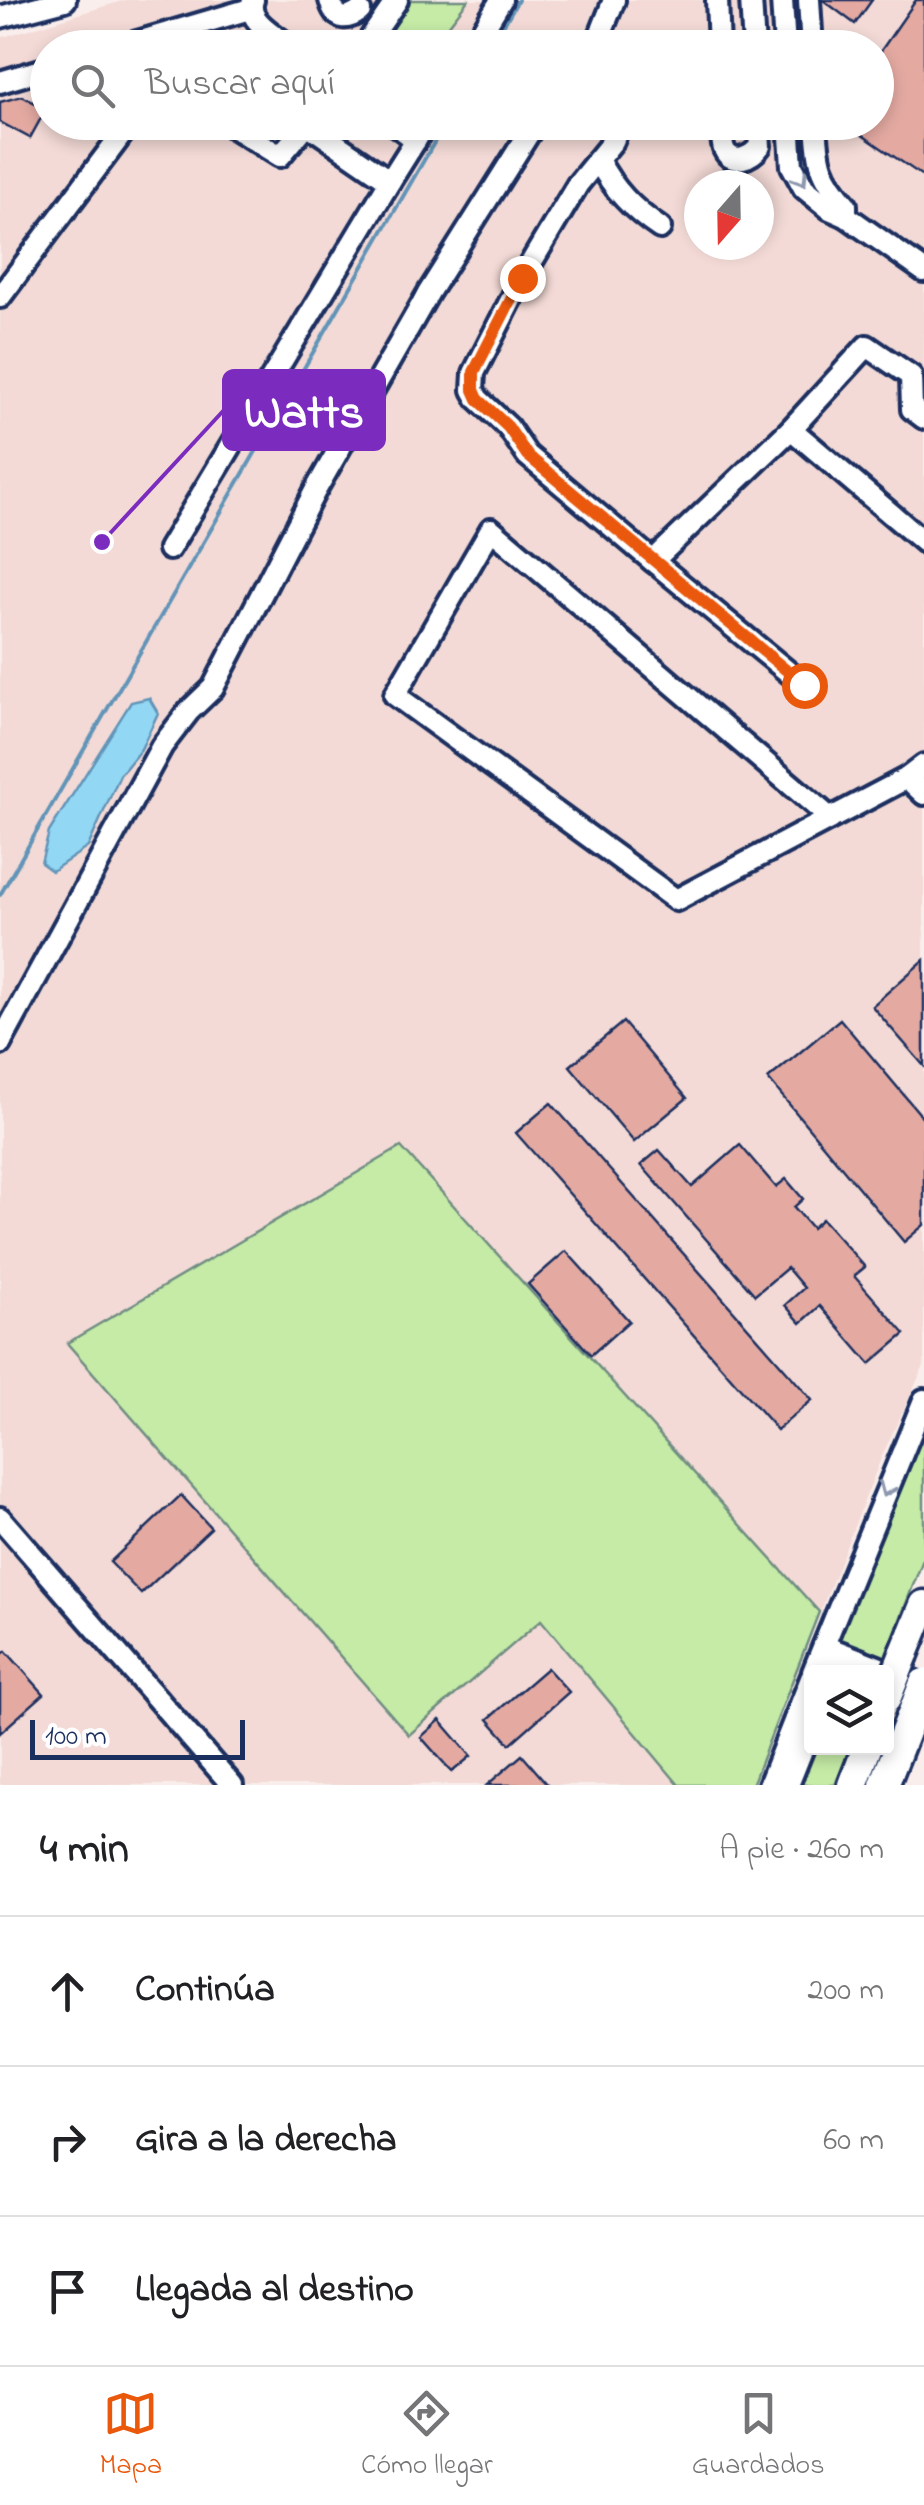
<!DOCTYPE html>
<html lang="es">
<head>
<meta charset="utf-8">
<style>
	:root { --surface:#fff; --page:#f6f6f6; --text:#202124; --muted:#757577; --line:#e0e0e0; --accent:#ea580c }
	body { margin:0; font-family:"Indie Flower",sans-serif; background:var(--page); color:var(--text) }
	.controls { position:absolute; right:30px; bottom:30px; display:grid; overflow:hidden; border-radius:10px; box-shadow:0 5px 15px #0003 }
	.controls button { width:90px; height:90px; display:grid; place-items:center; padding:0; border:0; border-bottom:2px solid var(--line); background:var(--surface); color:var(--text); font:50px sans-serif }
	.compass { position:absolute; left:684px; top:170px; width:90px; height:90px; border-radius:50%; background:var(--surface); box-shadow:0 5px 15px #0003; rotate:200deg }
	.scale { position:absolute; left:30px; bottom:25px; width:215px; box-sizing:border-box; padding-left:10px; border:5px solid #1b2f5e; border-top:0; font-size:28px; line-height:35px; white-space:nowrap; color:#1b2f5e; -webkit-text-stroke:8px #fff; paint-order:stroke }
	.stop { position:absolute; width:30px; height:30px; margin:-22px; border:8px solid #ea580c; border-radius:50%; background:#fff }
	.stop.end { background:#ea580c; border-color:#fff; box-shadow:0 2px 10px #0008 }
	.list { margin:0; padding:0; list-style:none }
	h2 { display:flex; justify-content:space-between; align-items:center; height:130px; margin:0; padding:0 40px; font-size:42px }
	h2 small { font-size:32px; font-weight:400; color:var(--muted) }
	.list li { display:grid; grid-template-columns:65px 1fr auto; gap:30px; align-items:center; box-sizing:border-box; height:150px; padding:0 40px; border-top:2px solid var(--line) }
	.list b { display:block; font-size:38px; white-space:nowrap }
	.list em { font-size:32px; font-style:normal; color:var(--muted) }
	.icon { flex:none; width:55px; height:55px; fill:none; stroke:currentColor; stroke-width:2; stroke-linecap:round; stroke-linejoin:round }
	.map { position:relative; flex:none; width:924px; height:1785px; overflow:hidden }
	.search { position:absolute; background:var(--surface); box-shadow:0 5px 15px #0003; left:30px; right:30px; top:30px; height:110px; display:flex; align-items:center; gap:25px; box-sizing:border-box; padding:0 35px; border-radius:55px; color:var(--muted); font-size:38px }
	.sheet { height:580px; background:var(--surface) }
	nav { display:flex; justify-content:space-around; align-items:center; box-sizing:border-box; height:140px; border-top:2px solid var(--line); background:var(--surface); font-size:28px; color:var(--muted) }
	nav a { display:grid; justify-items:center; gap:5px }
	nav .on { color:var(--accent) }
	.map>svg:first-child { display:block }
	.built { fill:#f3dad6; fill-rule:evenodd }
	.green { fill:#c5eba6; stroke:#708d82; stroke-width:2.5 }
	.water { fill:#92d7f4; stroke:#6294b8; stroke-width:2.5 }
	.lines { fill:none; stroke-linecap:round; stroke-linejoin:round }
	.stream { stroke:#6294b8; stroke-width:4 }
	.building { fill:#e4aaa2; stroke:#1b2f5e; stroke-width:2.5 }
	.minor-casing { stroke:#1b2f5e; stroke-width:28 }
	.highway-casing { stroke:#1b2f5e; stroke-width:35 }
	.minor { stroke:#fff; stroke-width:20 }
	.highway { stroke:#fff; stroke-width:28 }
	.highway-bridge-casing { stroke:#1b2f5e; stroke-width:35; stroke-linecap:butt }
	.highway-bridge { stroke:#fff; stroke-width:28 }
	.oneway { stroke:#8d97ae }
	.route { stroke:#ea580c; stroke-width:12 }
	.leader { fill:none; stroke:#7b2cbf; stroke-width:4 }
	.callout-dot { fill:#7b2cbf; stroke:#fff; stroke-width:4 }
	.callout { fill:#7b2cbf; stroke:#7b2cbf; stroke-width:4 }
	.callout-label { font-size:48px; text-anchor:middle; font-weight:bold; fill:#fff }
</style>
</head>
<body>
<div class="map">
<svg width="924" height="1785" viewBox="0 0 924 1785">
	<rect width="100%" height="100%" fill="#faeeec"/>
	<filter id="ink" filterUnits="userSpaceOnUse"><feTurbulence type="fractalNoise" baseFrequency=".01" numOctaves="2"/><feDisplacementMap in="SourceGraphic" scale="20" xChannelSelector="R" yChannelSelector="G"/><feConvolveMatrix kernelMatrix="1 2 1 2 8 2 1 2 1" color-interpolation-filters="sRGB"/></filter>
	<g filter="url(#ink)">
		<path class="built" d="M125,0h799v1366l-42,90 -130,329h-752v-1747zM48,48h828v74h-828zM699,185h60v60h-60z"/>
		<g class="green">
			<polygon points="410,0 468,0 432,47 394,47 382,39"/>
			<polygon points="401,1147 819,1612 752,1785 679,1785 541,1620 409,1735 67,1343"/>
			<polygon points="924,1419 924,1557 884,1661 839,1643 836,1636"/>
			<polygon points="813,1748 850,1748 835,1785 798,1785"/>
		</g>
		<polygon class="water" points="149,698 158,713 141,749 120,775 88,847 52,871 41,863 49,832 131,702"/>
		<g class="lines">
			<g class="stream">
				<polyline points="490,48 518,0"/>
				<polyline points="0,895 446,122"/>
			</g>
		</g>
		<g class="building">
			<polygon points="823,0 872,0 855,24"/>
			<polygon points="916,0 924,0 924,177 843,122 876,122 876,58"/>
			<polygon points="22,96 46,109 30,138 0,122 0,102"/>
			<polygon points="924,960 924,1066 872,1006"/>
			<polygon points="840,1019 924,1119 924,1225 904,1242 768,1079"/>
			<polygon points="623,1022 687,1098 634,1142 570,1066"/>
			<polygon points="551,1103 812,1400 777,1430 516,1133"/>
			<polygon points="740,1145 776,1187 786,1179 803,1199 794,1207 812,1228 822,1219 865,1267 854,1276 905,1334 870,1364 820,1306 801,1323 785,1305 804,1288 787,1268 755,1295 641,1165 659,1150 692,1187"/>
			<polygon points="566,1251 629,1321 591,1355 528,1284"/>
			<polygon points="181,1495 211,1528 141,1594 110,1562"/>
			<polygon points="6,1651 44,1694 0,1733 0,1656"/>
			<polygon points="547,1668 569,1692 510,1744 488,1719"/>
			<polygon points="440,1720 471,1756 452,1772 421,1737"/>
			<polygon points="522,1755 548,1785 487,1785"/>
		</g>
		<g class="lines">
			<defs>
				<g id="minor">
					<path d="M253,0c-8,21 24,36 39,48"/>
					<path d="M330,0c5,19 15,22 30,11"/>
					<polyline points="717,0 719,48"/>
					<polyline points="751,0 754,48"/>
					<polyline points="782,0 785,48"/>
					<polyline points="809,0 812,48"/>
					<polyline points="0,17 65,0"/>
					<polyline points="117,48 250,9"/>
					<polyline points="364,48 397,0"/>
					<polyline points="472,48 501,0"/>
					<polyline points="595,48 614,0"/>
					<polyline points="0,82 48,68"/>
					<polyline points="392,122 416,140"/>
					<polyline points="621,122 613,141 578,184 522,278 474,373 473,390 478,399 508,427 527,455 653,561"/>
					<path d="M722,122c1,8 -1,20 2,27 8,18 28,8 36,-3l-2,-24"/>
					<polyline points="789,122 792,166 804,188 830,209 846,216 924,271"/>
					<path d="M816,122c2,40 4,53 30,83v11"/>
					<path d="M598,160c16,30 34,49 62,68"/>
					<polyline points="390,181 427,122"/>
					<polyline points="0,297 131,122"/>
					<polyline points="791,429 867,346 911,376 912,409 924,418"/>
					<polyline points="169,549 390,181 307,124 280,156 225,122"/>
					<polyline points="804,685 653,561 791,429 924,542"/>
					<polyline points="907,778 924,765"/>
					<polyline points="830,818 491,529 395,695 676,900 907,778 924,794"/>
					<polyline points="0,1044 162,746 189,711 213,688 315,491 429,292 536,122"/>
					<polyline points="0,1518 232,1785"/>
					<polyline points="824,1646 924,1685"/>
					<polyline points="817,1663 840,1672"/>
					<polyline points="813,1672 924,1400"/>
					<polyline points="769,1785 812,1676"/>
					<polyline points="788,1785 812,1725"/>
				</g>
				<g id="highway">
					<polyline points="904,1654 924,1605"/>
					<polyline points="853,1785 867,1748"/>
					<polyline points="884,1785 912,1714"/>
				</g>
			</defs>
			<use href="#minor" class="minor-casing"/>
			<use href="#highway" class="highway-casing"/>
			<use href="#minor" class="minor"/>
			<use href="#highway" class="highway"/>
			<defs>
				<g id="highway-bridge">
					<polyline points="886,1699 904,1654"/>
					<polyline points="912,1714 924,1683"/>
				</g>
			</defs>
			<use href="#highway-bridge" class="highway-bridge-casing"/>
			<use href="#highway-bridge" class="highway-bridge"/>
		</g>
		<defs><path id="oneway-chevron" d="M-2-3.5L2.5 0L-2 3.5" fill="none" stroke-width="1.6" stroke-linecap="round" stroke-linejoin="round" transform="scale(2.5)"/></defs>
		<g class="oneway">
			<use href="#oneway-chevron" transform="translate(801 179) rotate(58)"/>
			<use href="#oneway-chevron" transform="translate(886 1490) rotate(113)"/>
		</g>
	</g>
	<g class="lines" filter="url(#ink)">
		<polyline class="route" points="522,278 474,372 474,390 478,399 508,427 527,455 804,685"/>
	</g>
	<path class="leader" d="M102 542L224 410"/>
	<circle class="callout-dot" cx="102" cy="542" r="10"/>
	<rect class="callout" x="224" y="371" width="160" height="78" rx="10"/>
	<g class="callout-label">
		<text x="304" y="427">Watts</text>
	</g>
</svg>
<div class="controls">
<button><svg class="icon" aria-label="layers" viewBox="0 0 24 24"><path d="M12 4l9 5-9 5-9-5zM3 14l9 5 9-5"/></svg></button>
</div>
<svg class="compass" viewBox="-18 -18 36 36"><path d="M0-13l5 13h-10z" fill="#e53935"/><path d="M0 13l5-13h-10z" fill="#757577"/></svg>
<div class="scale">100 m</div>
<div class="stop" style="left:804px;top:685px"></div>
<div class="stop end" style="left:522px;top:278px"></div>
<div class="search"><svg class="icon" aria-label="search" viewBox="0 0 24 24"><circle cx="10" cy="10" r="6"/><path d="M15 15l6 6"/></svg>Buscar aquí</div>
</div>
<section class="sheet">
<h2>4 min<small>A pie · 260 m</small></h2>
<ul class="list">
<li><svg class="icon" aria-label="ahead" viewBox="0 0 24 24"><path d="M12 20V5M6 11l6-6 6 6"/></svg><div><b>Continúa</b></div><em>200 m</em></li>
<li><svg class="icon" aria-label="right" viewBox="0 0 24 24"><path d="M7 20v-9h11M14 6l5 5-5 5"/></svg><div><b>Gira a la derecha</b></div><em>60 m</em></li>
<li><svg class="icon" aria-label="arrive" viewBox="0 0 24 24"><path d="M6 21V4h12l-3 4 3 4H6"/></svg><div><b>Llegada al destino</b></div></li>
</ul>
</section>
<nav>
<a class="on"><svg class="icon" aria-label="map" viewBox="0 0 24 24"><path d="M3 6l6-2 6 2 6-2v14l-6 2-6-2-6 2zM9 4v14M15 6v14"/></svg>Mapa</a>
<a><svg class="icon" aria-label="directions" viewBox="0 0 24 24"><path d="M12 3l9 9-9 9-9-9zM9 14v-3h6M13 9l2 2-2 2"/></svg>Cómo llegar</a>
<a><svg class="icon" aria-label="saved" viewBox="0 0 24 24"><path d="M7 4h10v16l-5-4-5 4z"/></svg>Guardados</a>
</nav>
</body>
</html>
